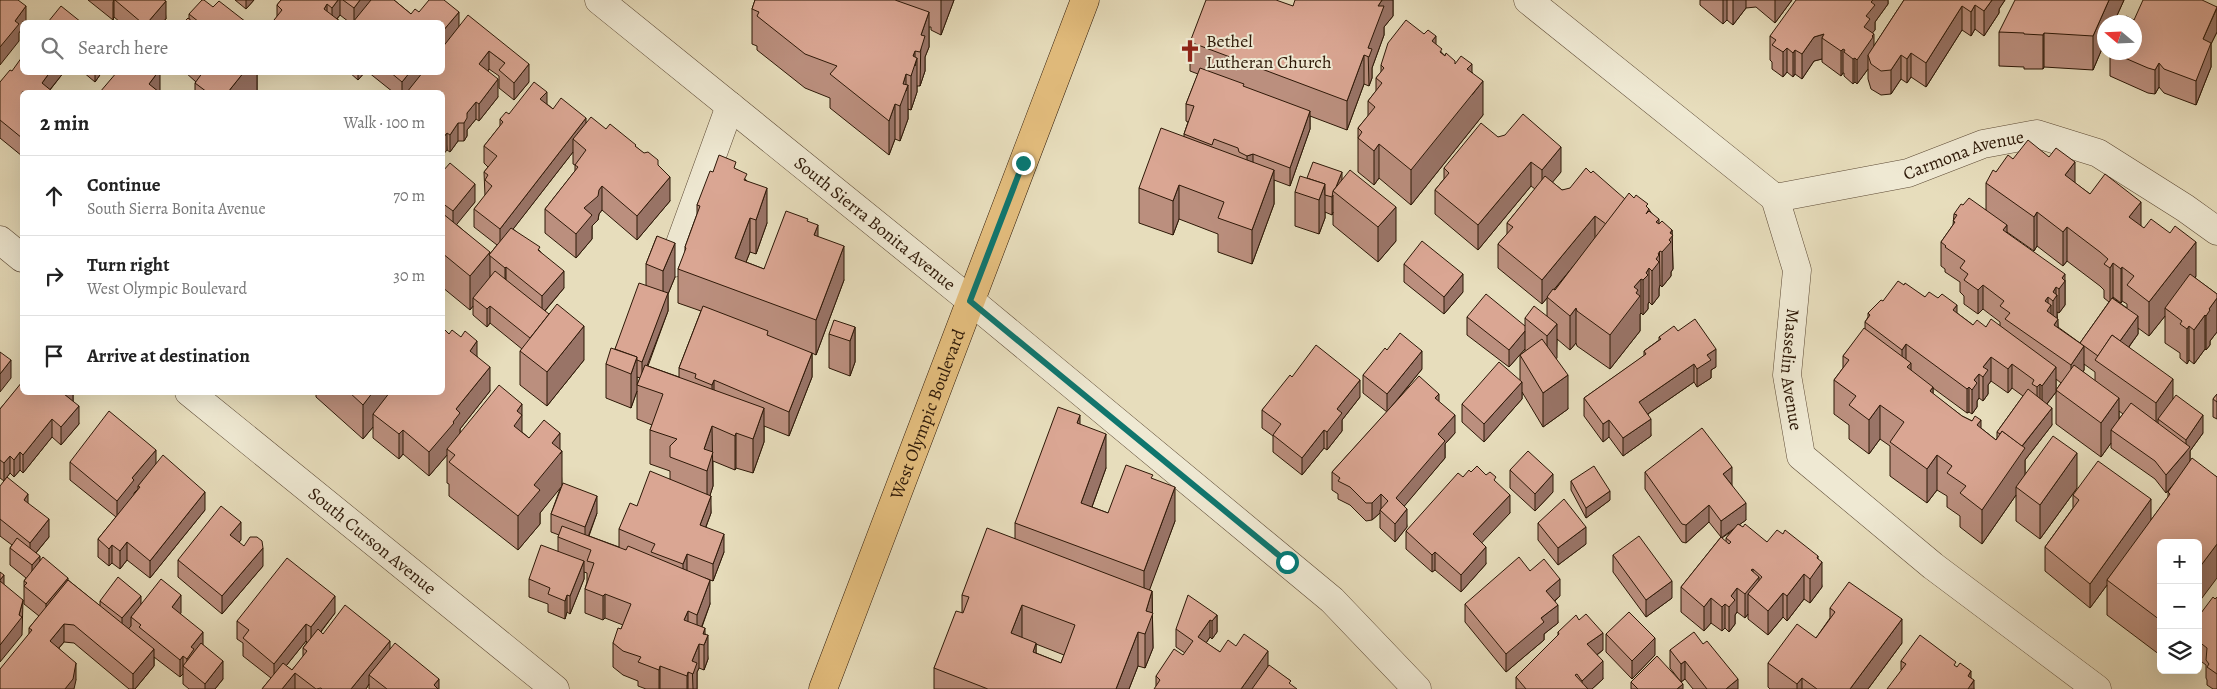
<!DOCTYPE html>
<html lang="en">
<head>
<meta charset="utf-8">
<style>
	:root { --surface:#fff; --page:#f6f6f6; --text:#222; --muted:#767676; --line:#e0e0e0 }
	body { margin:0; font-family:Alegreya,serif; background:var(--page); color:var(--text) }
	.controls { position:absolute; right:15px; bottom:15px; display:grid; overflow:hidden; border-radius:8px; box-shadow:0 5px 20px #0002 }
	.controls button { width:45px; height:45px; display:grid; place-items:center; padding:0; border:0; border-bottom:1px solid var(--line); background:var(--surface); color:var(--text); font:25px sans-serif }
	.compass { position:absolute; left:2097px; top:15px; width:45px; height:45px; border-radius:50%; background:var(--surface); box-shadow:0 5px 20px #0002; rotate:289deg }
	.stop { position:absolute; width:15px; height:15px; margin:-11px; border:4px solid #0f766e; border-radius:50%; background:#fff }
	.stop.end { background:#0f766e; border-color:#fff; box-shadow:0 1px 5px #0008 }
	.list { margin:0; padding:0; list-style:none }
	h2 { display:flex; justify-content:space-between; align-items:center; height:65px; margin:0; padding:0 20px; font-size:21px }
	h2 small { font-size:16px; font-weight:400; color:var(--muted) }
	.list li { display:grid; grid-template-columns:32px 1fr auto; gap:15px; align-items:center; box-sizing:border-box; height:80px; padding:0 20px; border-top:1px solid var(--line) }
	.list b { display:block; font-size:19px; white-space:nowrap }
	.list p { margin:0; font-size:16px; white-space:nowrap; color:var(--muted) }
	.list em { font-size:16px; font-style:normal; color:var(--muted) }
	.icon { flex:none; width:28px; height:28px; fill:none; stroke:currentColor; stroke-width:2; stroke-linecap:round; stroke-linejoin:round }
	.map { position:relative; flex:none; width:2217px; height:689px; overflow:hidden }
	.search { position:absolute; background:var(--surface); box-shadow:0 5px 20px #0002; left:20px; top:20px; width:425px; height:55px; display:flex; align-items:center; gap:12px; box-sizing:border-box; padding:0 18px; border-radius:8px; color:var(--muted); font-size:19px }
	.panel { position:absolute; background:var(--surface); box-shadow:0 5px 20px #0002; left:20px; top:90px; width:425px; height:305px; border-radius:8px }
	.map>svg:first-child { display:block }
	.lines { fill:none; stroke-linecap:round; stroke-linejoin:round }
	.minor-casing { stroke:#5c4934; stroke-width:29 }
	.major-casing { stroke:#2d1807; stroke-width:29 }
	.minor { stroke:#efe9d3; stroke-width:28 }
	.major { stroke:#e4be7e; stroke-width:28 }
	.wall { fill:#bb8f7e; stroke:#2d1807; fill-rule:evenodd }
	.shaded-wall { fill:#997467; stroke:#2d1807 }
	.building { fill:#daa693; stroke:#2d1807; fill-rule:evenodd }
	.route { stroke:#0f766e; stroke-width:6 }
	.labels { text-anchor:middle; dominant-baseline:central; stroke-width:4; stroke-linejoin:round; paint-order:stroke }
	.poi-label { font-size:18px; fill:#2d1807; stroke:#efe9d3; text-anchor:start }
	.street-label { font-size:18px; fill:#2d1807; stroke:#efe9d3 }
</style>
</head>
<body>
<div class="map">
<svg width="2217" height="689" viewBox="0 0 2217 689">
	<rect width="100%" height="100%" fill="#e7ddbc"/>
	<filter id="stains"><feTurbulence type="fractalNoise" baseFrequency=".004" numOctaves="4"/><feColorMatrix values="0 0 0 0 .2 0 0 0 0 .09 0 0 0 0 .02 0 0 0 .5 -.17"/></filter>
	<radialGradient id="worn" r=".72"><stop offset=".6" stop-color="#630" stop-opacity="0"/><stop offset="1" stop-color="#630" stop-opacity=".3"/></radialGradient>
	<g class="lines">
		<defs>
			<g id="minor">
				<path id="s1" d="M599,0l372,301 361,299 85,89"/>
				<path id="s2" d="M1528,0l247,198 22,72 -10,105 14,81 132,110 164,123"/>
				<path id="s3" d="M1775,198l133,-25 75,-29 54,-10 61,19 87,55 32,23"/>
				<polyline points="0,240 22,258"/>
				<polyline points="673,263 730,106"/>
				<path id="s4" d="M189,392l366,297"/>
			</g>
			<g id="major">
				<path id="s5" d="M823,689l262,-689"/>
			</g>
		</defs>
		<use href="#minor" class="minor-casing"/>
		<use href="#major" class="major-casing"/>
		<use href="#minor" class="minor"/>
		<use href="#major" class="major"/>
	</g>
	<g class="wall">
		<polygon points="88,0 164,0 166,19 162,22 120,22 114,17 113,20"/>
		<polygon points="235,0 254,0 246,9"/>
		<polygon points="281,0 394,0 411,14 419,12 459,27 529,82 514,100 499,88 499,76 489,69 488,71 498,97 479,121 476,119 467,130 467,136 464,141 458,141 450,152 447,150 442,92 393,92 368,72 442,72 442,22 349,22 340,15 337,19 341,22 274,22 274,20 277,17 277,5"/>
		<polygon points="755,0 954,0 941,35 931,30 931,27 929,27 929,47 925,57 925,71 920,86 917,86 917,92 911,110 908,109 908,119 900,141 895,139 889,155 830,108 830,98 805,88 757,50 757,46 752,44 752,9"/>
		<polygon points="1393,0 1393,16 1384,27 1384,35 1372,68 1372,78 1369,86 1364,84 1347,130 1310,116 1310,129 1290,186 1274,180 1274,204 1252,264 1218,252 1218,234 1179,219 1173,235 1139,223 1139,188 1184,137 1184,134 1188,122 1186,121 1186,104 1198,74 1190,71 1190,42 1293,6"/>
		<polygon points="1700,0 1792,0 1775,23 1756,7 1746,8 1733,25 1727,20 1723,24 1700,5"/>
		<polygon points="1888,0 1888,4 1875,22 1875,30 1872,33 1874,46 1904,0 2005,0 1999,9 1999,13 1984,36 1975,29 1971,36 1962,30 1926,87 1911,77 1907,83 1901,79 1891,94 1881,95 1871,89 1868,79 1868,69 1857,84 1855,82 1853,84 1844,76 1844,73 1843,73 1841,76 1822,62 1822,59 1814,61 1802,79 1795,74 1793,77 1787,72 1783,77 1772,69 1772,62 1770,60 1770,36"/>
		<polygon points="2124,0 2114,22 2104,22 2104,44 2093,70 2044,67 2043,69 2024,69 2024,67 1999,66 1999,32"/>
		<polygon points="213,7 246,22 184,22 189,19 189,14"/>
		<polygon points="2217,7 2217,32 2211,44 2211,67 2196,105 2164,93 2159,87 2155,94 2148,93 2110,76 2110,52 2134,52 2134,20"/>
		<polygon points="1436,44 1442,53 1455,64 1472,72 1483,115 1411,205 1379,178 1374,185 1358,172 1358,128 1368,116 1368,101 1376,91 1376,78 1381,72 1381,65"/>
		<polygon points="12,71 22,72 64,72 50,90 22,92 22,156 0,138 0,82"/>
		<polygon points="83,72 102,72 95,82"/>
		<polygon points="185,72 257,72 257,92 195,92 195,83 196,82"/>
		<polygon points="349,72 365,72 358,80"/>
		<polygon points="547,104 553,109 586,123 606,129 636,147 658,165 670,201 637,240 602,210 599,214 598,220 592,226 592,239 576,258 545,233 545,209 575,171 575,165 573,164 573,152 513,229 540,251 564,288 545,311 584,360 547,406 520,385 520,351 522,349 490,323 487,327 473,315 473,306 470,310 442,287 442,170 475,202 456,224 490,254 497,245 474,227 474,209 485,196 484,172 488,167 484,163 484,146 500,126 500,119 509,114"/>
		<path d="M1498,137l63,35 -9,10 10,8 63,9 23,9 11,16 13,6 1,39 -2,3v4l-9,11 -2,-2 -1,1v10l-7,9 -3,-3 -1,2v5l-5,6 -2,-2 -1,1v17l-30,38 -33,-23 -1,-3 -6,7 -13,-11 -1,20 12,50 -25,18 -21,-35v7l-38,43 -22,-20v-18l58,-24v-25l5,-3v-3l-16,18 -42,-32v-18l58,9v-8l22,-2v-18l-5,6 -44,-36v-24l9,-10v-11l28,-34 -4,-3 -53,64 -43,-36v-24l9,-11v-11zM1570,270l-15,20 -1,-1z"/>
		<path d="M2013,159l62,24 15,11 51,32 55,50 -1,2 22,16v38l-7,9v4l-4,5 -1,-1 -11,15 -5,-4 -2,4 -7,-6v-5l-15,-10v-27l-16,20 -11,-8v6l-9,13 74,86 -13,18v10l27,16 -18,125h-1v-59h-37l-1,112 -53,-40v-30l-17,23 -45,-37v-24l28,-39v-13l78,25 17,-23v-5l4,-6 -6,7 -11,-14 -44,-31v-5l-10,14 -45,-33v-34l5,-7 -5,-4v13l-9,12 5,21 -27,35v15l52,13 -37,51 -24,-18v-26l-34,49 -22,-17v-11l-13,-9v-11l-10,-6 -10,13 -37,-27v-30l-10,-7 -11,15 -20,-15v-14l-15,-11v-34l9,-12v-12l22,-27v-7l3,-5v-4l36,-28 21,12 32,16 16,12 13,2 14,-1v-4l-17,-13 -5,5 -14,-10v-8l-4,-4v-10l-15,-10v-3l-4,-3v-24l12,-17 1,-11 9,-9 23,5v-27l10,-11zM2007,232l27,19 3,-5 26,20 4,-5 33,25 4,4v8l5,4 -29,41 -22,-16 -1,-15 2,1 6,-8v-25l-58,-47zM2113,297l8,6 1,-2 5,3v4l-14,-10zM2084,364l11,8v9l-12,-9 1,-2zM1991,381l17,12 4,-5 11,8 -26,36v6l-1,2 -24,-19 -10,-5 -29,-22v-6l34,25 2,-1 3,2 5,-7v-6l2,-3 4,3 5,-7v-9zM2119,411l4,3 -4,5z"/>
		<path d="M736,169l11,12 20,42 -11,31 -6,-2 -4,10 18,7 44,-47 36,58 -28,75 -4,-2v24l-23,59 -25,-10v16l-11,31 -17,-5 -1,2 -22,-9v25l-3,9 1,18 -5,14 18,25 -11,29 -8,-3 5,26 -8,23 3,7 3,25 -4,11 -5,-2 -2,4v17h-51l-8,-3v-5l-15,-6 -10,-8v-24l10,-18 -18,-7 -2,2 -18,-7v-24l2,-7v-9l-3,-1v7l-14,35 -3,-2 -2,7 -17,-7v-8l-19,-7v-18l29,-28v-14l1,-2 -8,-3v-18l10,-28 -21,27v11l-22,26 -69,-54v-12l-2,-1v-28l-18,21 -26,-22 -4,5 -26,-21v-11l-10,12 -47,-42v-5h126l35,-36 13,35 -30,38v4l62,-1 7,6 31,12 2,35 35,28 -8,23 30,11v-18l18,-23 33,-27v-8l-20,-7v-34l2,-5 -15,-6v-28l-6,17 -25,-10v-34l9,-15 31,-63v-22l11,-28 18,41 -7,17v17l-20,55 31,11v-9l22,-57 -23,-8v-34l7,-16v-6l12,-33v-9l16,-33zM637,377l3,1 -3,7z"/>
		<polygon points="1307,178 1342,180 1396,241 1378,262 1333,225 1333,212 1332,215 1325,212 1325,218 1319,234 1295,226 1295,192"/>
		<polygon points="1404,264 1463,292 1444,314 1404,282"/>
		<polygon points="855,327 855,362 850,376 829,368 829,334"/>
		<polygon points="1678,331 1716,367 1711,370 1711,378 1697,387 1694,382 1648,414 1651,436 1623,456 1609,437 1603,442 1584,416 1584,398 1644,356 1644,351 1659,340 1659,337"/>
		<polygon points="1387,350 1422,369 1391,408 1439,402 1455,433 1445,444 1445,458 1404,506 1407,527 1395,542 1380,528 1380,513 1372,520 1366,521 1350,505 1338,499 1338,494 1332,490 1332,472 1387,412 1363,393 1363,375"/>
		<polygon points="22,376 22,392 73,392 73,401 79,424 61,445 52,437 23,473 20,470 14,477 10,473 4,481 0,478 0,409 22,383"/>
		<polygon points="1292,377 1360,397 1342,420 1342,431 1327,450 1324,448 1302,475 1273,452 1273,436 1262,428 1262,410"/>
		<polygon points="2217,394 2217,419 2213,417 2213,399"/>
		<path d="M1080,425l26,43 -14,39 16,6 45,-34 22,42 -26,69 3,1 1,57 -8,20 -7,-2 -9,23h-195v-21l28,-55v-18l53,-56v-16zM1036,644l28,11 -3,8 -25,-10z"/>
		<polygon points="70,462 156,464 205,510 150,578 127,560 120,569 112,563 109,566 98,557 98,539 116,517 70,480"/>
		<polygon points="1510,470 1553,492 1535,511 1510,488"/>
		<polygon points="1471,472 1496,483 1510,513 1481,542 1486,564 1461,592 1435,570 1432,572 1406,549 1406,531 1463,477"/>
		<path d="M1645,472l87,13 14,35 -7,5 28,17 51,17 4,28 -12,16 -6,-4 -17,22 -4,-4 -15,18 -20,-16v-5l-3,4 -8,-6 -2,3v9l-6,8 -4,-4 -3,3 -11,-8 -7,8 -23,-19v-25l40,-50 -12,-15 -23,21 -4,-1 -37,-53zM1732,531l-6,7v4l-4,-4z"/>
		<polygon points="1571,481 1610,500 1586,518 1571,490"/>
		<polygon points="0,486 28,503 49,537 36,553 40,560 68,580 100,606 100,601 141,604 181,613 180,614 203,645 223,679 215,689 189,689 183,684 183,674 180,677 154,657 154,666 135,689 129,689 74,643 64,642 59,648 76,680 29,634 29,628 39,616 24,604 24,581 26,578 10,565 10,548 12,545 0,536"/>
		<polygon points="1538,523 1586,544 1558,565 1538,540"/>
		<polygon points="241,540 239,542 263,566 222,614 178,577 178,560"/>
		<polygon points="1613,555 1672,598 1646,617 1613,572"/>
		<polygon points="1530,571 1560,596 1555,601 1558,623 1544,634 1544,640 1506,672 1465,622 1465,604"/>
		<polygon points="2217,597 2217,689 2213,689 2207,685 2207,680 2206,678 2206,665 2198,659 2198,611 2201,613"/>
		<polygon points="1830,608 1902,643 1868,689 1770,689 1768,687 1768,663 1816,638 1830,618"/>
		<path d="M335,613l-14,19 2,2 67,15 49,40h-70v-5l-3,5h-104l9,-11 -28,-22v-13l-6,-4v-18zM306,641l1,1 -4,6v9l-11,13 -6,-4z"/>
		<polygon points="1217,615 1217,632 1212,639 1210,637 1206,643 1220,652 1268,666 1291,681 1156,686 1156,676 1183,655 1185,653 1176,647 1176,629"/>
		<polygon points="1558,632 1603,650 1597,655 1603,679 1592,689 1516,689 1516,677 1558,636"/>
		<polygon points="1606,634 1655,655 1632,679 1606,652"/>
		<polygon points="1670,650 1738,689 1693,689 1685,679 1681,682 1670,668"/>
		<polygon points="1901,661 1956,667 1971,678 1974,689 1901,670"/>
		<polygon points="1631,682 1683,689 1631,689"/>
	</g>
	<g class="shaded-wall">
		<polygon points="114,0 114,17 113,20 113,2"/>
		<polygon points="246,0 254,0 246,9"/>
		<polygon points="338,0 340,0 340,15 334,22 332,22 332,8"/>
		<polygon points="360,0 374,0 354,22 354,8"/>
		<polygon points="941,0 954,0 941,35"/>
		<polygon points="1382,0 1393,0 1393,16 1384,27 1384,35 1372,68 1372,78 1369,86 1368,48 1378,6"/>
		<polygon points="1723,0 1727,0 1727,20 1723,24"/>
		<polygon points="1733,0 1746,0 1746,8 1733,25"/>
		<polygon points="1775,0 1792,0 1775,23"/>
		<polygon points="1873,0 1888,0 1888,4 1875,22 1875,30 1870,36 1872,36 1874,34 1874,58 1868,55 1868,69 1857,84 1857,60 1866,16 1871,2"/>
		<polygon points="1992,0 2005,0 1999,9 1999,13 1984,36 1984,11"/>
		<polygon points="2109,0 2124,0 2114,22 2104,22 2104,44 2093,70 2093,36"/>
		<polygon points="166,1 166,19 162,22 148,22"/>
		<polygon points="327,4 327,22 324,9"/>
		<polygon points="1975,5 1975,29 1971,36 1971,12"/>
		<polygon points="26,6 26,22 22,22 22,28 19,33 19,41 0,65 0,47 15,21"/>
		<polygon points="1962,6 1962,30 1926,87 1926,63"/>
		<polygon points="2217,8 2217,32 2211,44 2211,67 2196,105 2196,81 2203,39"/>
		<polygon points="459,12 459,30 442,50 442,32"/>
		<polygon points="929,12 929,47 925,57 925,71 920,86 921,35"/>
		<polygon points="2044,33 2044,67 2043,69 2043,35"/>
		<polygon points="1824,34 1822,38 1822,59 1814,61 1802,79 1802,54 1814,37"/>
		<polygon points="1436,36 1436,70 1432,41"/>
		<polygon points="1787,48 1787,72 1783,77 1783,52"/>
		<polygon points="1843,49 1843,73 1841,76 1841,51"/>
		<polygon points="1795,50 1795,74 1793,77 1793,53"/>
		<polygon points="489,51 489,69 479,82 479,64"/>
		<polygon points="915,51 915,66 917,58 917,92 911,110 911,76 913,56"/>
		<polygon points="1911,53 1911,77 1907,83 1907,59"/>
		<polygon points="1364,55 1364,84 1347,130 1347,101"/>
		<polygon points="1901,55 1901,79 1891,94 1891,70"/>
		<polygon points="1855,58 1855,82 1853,84 1853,59"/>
		<polygon points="2159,63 2159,87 2155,94 2155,70"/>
		<polygon points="529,64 529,82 514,100 514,83"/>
		<polygon points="1472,64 1472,95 1483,81 1483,115 1411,205 1411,170 1467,69"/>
		<polygon points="50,72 64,72 48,92 42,83"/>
		<polygon points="95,72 102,72 95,82"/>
		<polygon points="158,72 160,72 160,92 149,92 149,84"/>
		<polygon points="244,72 257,72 257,92 228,92"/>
		<polygon points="358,72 365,72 358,80"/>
		<polygon points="410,72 424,72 408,92 402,92 402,82"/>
		<polygon points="906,74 906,91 908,85 908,119 900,141 900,106 903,84"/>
		<polygon points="498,79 498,97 479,121 479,104"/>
		<polygon points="547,92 547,109 540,99"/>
		<polygon points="476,102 476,119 467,130 467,136 464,141 464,123 467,113"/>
		<polygon points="895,104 895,139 889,155 889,121"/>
		<polygon points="1310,111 1310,129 1290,186 1290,168"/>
		<polygon points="586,118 586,135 573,139 573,152 500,246 500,229"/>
		<polygon points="458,123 458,141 450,152 450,135"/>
		<polygon points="447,133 447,150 442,156 442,139"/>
		<polygon points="1379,144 1379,178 1374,185 1374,151"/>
		<polygon points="1561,147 1561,172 1542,195 1542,170"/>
		<polygon points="1253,154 1253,172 1247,174 1247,156"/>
		<polygon points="1531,162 1531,186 1478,250 1478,225"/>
		<polygon points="2075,162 2075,196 2065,175"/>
		<polygon points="1274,170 1274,204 1252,264 1252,230"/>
		<polygon points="1342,172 1342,190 1334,192"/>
		<polygon points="670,177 670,201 637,240 637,216"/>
		<polygon points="475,184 475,202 453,229 453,211"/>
		<polygon points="1325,184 1325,218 1319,234 1319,200"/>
		<polygon points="1179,185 1179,219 1173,235 1173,201"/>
		<polygon points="602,186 602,210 599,214 598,220 592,226 592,239 576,258 576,234 584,208"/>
		<polygon points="767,188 767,223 756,254 756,220"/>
		<polygon points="1333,195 1333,212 1332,215 1332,197"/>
		<polygon points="2141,202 2141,236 2129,217"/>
		<polygon points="1396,207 1396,241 1378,262 1378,227"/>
		<polygon points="2037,212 2037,246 2034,251 2034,217"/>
		<polygon points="1595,216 1595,240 1542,304 1542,280"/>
		<polygon points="750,218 750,252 735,290 735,258"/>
		<polygon points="1659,219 1660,285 1659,289 1659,296 1652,305 1652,271 1656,222"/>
		<polygon points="818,225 818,259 814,235"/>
		<polygon points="2007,225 2007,249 2003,230"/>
		<polygon points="2067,227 2067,261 2063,266 2063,232"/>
		<polygon points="1672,230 1673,269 1671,272 1671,276 1662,287 1662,252 1670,233"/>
		<polygon points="2196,242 2196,276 2169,311 2165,308 2165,316 2149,336 2149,302"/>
		<polygon points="675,243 675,277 668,294 668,311 642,379 642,362 663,305 663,271"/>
		<polygon points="844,246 844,280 816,355 816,320"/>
		<polygon points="490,252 490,286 473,298 473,306 470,310 470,276"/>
		<polygon points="2113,263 2113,297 2110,302 2110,268"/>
		<polygon points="506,267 506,284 505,286 505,268"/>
		<polygon points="2122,267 2122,301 2121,303 2121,269"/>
		<polygon points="1649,268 1649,302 1648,304 1648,309 1643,315 1643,280 1646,273"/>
		<polygon points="564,271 564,288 542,314 542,296"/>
		<polygon points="1463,274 1463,292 1444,314 1444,297"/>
		<polygon points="2065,274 2065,305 2059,313 2059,289 2062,278"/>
		<polygon points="1641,279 1641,313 1640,314 1640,331 1610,369 1610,335 1634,287"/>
		<polygon points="1983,285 1983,309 1978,314 1978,290"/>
		<polygon points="2056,287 2056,297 2057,295 2057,319 2053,316 2053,292"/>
		<polygon points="2048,297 2048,309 2051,305 2051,330 2045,301"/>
		<polygon points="2217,298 2217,332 2210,341 2210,345 2206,350 2206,316 2209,309"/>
		<polygon points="1957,305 1957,329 1953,310"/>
		<polygon points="490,306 490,323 487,327 487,309"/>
		<polygon points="1576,308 1576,343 1570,350 1570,316"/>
		<polygon points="2205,315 2205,349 2194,364 2194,330"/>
		<polygon points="2138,316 2138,334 2111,371 2105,362"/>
		<polygon points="2058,319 2058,343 2054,325"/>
		<polygon points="1557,324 1557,358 1547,370 1547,336"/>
		<polygon points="584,326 584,360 547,406 547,372"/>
		<polygon points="2189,326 2189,360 2187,364 2187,329"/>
		<polygon points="855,327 855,362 850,376 850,341"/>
		<polygon points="1525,331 1525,349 1509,367 1509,350"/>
		<polygon points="477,341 477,365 470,351"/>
		<polygon points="1906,344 1906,368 1902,374 1902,350"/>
		<polygon points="2084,346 2084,370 2071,389 2071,365"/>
		<polygon points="1716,349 1716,367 1711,370 1711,378 1697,387 1697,369 1707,355"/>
		<polygon points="1422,351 1422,369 1387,412 1387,394"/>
		<polygon points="812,353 812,377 789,436 789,412"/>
		<polygon points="637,357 637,391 631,408 631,374"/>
		<polygon points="1991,357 1991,381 1988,385 1988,394 1983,401 1983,367"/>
		<polygon points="11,360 11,378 0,392 0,374"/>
		<polygon points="1911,363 1911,397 1907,367"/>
		<polygon points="1694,364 1694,382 1639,420 1639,402"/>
		<polygon points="2012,364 2012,388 2008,393 2008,369"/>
		<polygon points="490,367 490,391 460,429 460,437 447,449 447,455 429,476 429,452 453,422 456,409"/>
		<polygon points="2056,367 2056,392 2042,410 2042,386"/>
		<polygon points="1979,374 1979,398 1977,401 1977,407 1972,414 1972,390 1974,380"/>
		<polygon points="1568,375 1568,409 1543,427 1543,393"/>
		<polygon points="2173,379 2173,413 2158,419 2158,434 2156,437 2156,403"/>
		<polygon points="714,380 714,405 712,409 712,385"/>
		<polygon points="1360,380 1360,397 1342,420 1342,431 1327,450 1327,432 1337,409"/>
		<polygon points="1522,382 1522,399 1484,442 1484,424"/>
		<polygon points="2040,384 2040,409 2037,412 2037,387"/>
		<polygon points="1933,387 1933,421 1930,391"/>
		<polygon points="1969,387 1969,412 1967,413 1967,389"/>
		<polygon points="66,392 73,392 73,402 64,394"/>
		<polygon points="372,392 397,392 373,414 373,427 363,439 363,405"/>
		<polygon points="1439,394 1439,412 1435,398"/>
		<polygon points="2119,398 2119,432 2111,430 2111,443 2101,457 2101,423"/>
		<polygon points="522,404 522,449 514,426 517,411"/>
		<polygon points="1880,405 1880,439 1869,454 1869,420"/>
		<polygon points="79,406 79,424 61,445 61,427"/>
		<polygon points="764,408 764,442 753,473 753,439"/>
		<polygon points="2052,408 2052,425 2025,460 2025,482 2016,487 2016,495 1982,544 1982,510 2020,449"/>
		<polygon points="1080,415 1080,449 1077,423"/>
		<polygon points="1455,415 1455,433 1445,444 1445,458 1396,516 1396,498 1438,434"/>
		<polygon points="2203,415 2203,433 2190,451 2190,465 2166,493 2166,475 2186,452 2186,440"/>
		<polygon points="52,419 52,437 23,473 23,455"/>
		<polygon points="1651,419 1651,436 1623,456 1623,438"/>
		<polygon points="1609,420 1609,437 1603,442 1603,424"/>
		<polygon points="1981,420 1981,455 1977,425"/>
		<polygon points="712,426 713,486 707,505 707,471 704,449"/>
		<polygon points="403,430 403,454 399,459 399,434"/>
		<polygon points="1324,430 1324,448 1302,475 1302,458"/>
		<polygon points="560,433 560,454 562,451 562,486 540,513 540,524 518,550 518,516 534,485 552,443"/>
		<polygon points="736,433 736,468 735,470 735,436"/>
		<polygon points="1106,434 1106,468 1081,537 1081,503"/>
		<polygon points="156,450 156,467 138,486 138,489 134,493 134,498 117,519 117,501 132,478"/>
		<polygon points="20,452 20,470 14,477 14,460"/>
		<polygon points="2077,453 2077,488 2040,539 2040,505"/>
		<polygon points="1937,455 1937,490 1927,503 1927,469"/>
		<polygon points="10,456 10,473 4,481 4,463"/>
		<polygon points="1732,467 1732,485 1723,474"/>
		<polygon points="1553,474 1553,492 1535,511 1535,494"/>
		<polygon points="1175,487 1175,521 1144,605 1144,571"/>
		<polygon points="1610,491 1610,500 1586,518 1586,508"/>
		<polygon points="205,492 205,510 150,578 150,561"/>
		<polygon points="28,494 28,512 24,500"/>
		<polygon points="1381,494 1381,511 1380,510 1380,513 1372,520 1372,503"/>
		<polygon points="1510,495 1510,513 1473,552 1473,534"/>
		<polygon points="597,496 597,513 585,545 585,527"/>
		<polygon points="711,496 711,513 700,542 700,525"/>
		<polygon points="2151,499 2151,523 2107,580 2107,585 2090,608 2090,584"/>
		<polygon points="1746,503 1746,520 1721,538 1721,521"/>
		<polygon points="1709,505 1709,522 1686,543 1686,525"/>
		<polygon points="1407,509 1407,527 1395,542 1395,524"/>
		<polygon points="49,519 49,537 30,560 30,543"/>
		<polygon points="241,522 241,540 230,553 230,535"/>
		<polygon points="1586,527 1586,544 1558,565 1558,548"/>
		<polygon points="724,534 724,552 713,581 713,564"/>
		<polygon points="127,542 127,560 120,569 120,551"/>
		<polygon points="2217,544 2217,578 2199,602 2199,568"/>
		<polygon points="112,545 112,563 109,566 109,549"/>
		<polygon points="1486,547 1486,564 1461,592 1461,575"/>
		<polygon points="263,548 263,566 222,614 222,596"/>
		<polygon points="1435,552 1435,570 1432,572 1432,555"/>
		<polygon points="687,554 687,571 683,582 683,564"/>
		<polygon points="40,556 40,573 32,583 32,565"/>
		<polygon points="1818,556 1818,568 1822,562 1822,587 1810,603 1810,579"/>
		<polygon points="584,561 584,579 570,614 570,596"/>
		<polygon points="1753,569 1753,584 1759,577 1759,601 1748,594 1748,614 1745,618 1745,594 1751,570"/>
		<polygon points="1804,574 1804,599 1787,621 1787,596"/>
		<polygon points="4,575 4,593 0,598 0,580"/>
		<polygon points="68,578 68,595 46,622 46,604"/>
		<polygon points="1560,579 1560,596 1546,608 1546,591"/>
		<polygon points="710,580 710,604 697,639 697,615"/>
		<polygon points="1672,581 1672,598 1646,617 1646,600"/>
		<polygon points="1737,588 1737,612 1735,615 1735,624 1729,632 1729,607 1731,596"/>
		<polygon points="1152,591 1153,648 1145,668 1145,634 1146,611"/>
		<polygon points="1783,593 1783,617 1768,635 1768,611"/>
		<polygon points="605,594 605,618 603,620 603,596"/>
		<polygon points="181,595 181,613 172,624 172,607"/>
		<polygon points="567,595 567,612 565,619 565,601"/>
		<polygon points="141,596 141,614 131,617 131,626 122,636 122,618"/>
		<polygon points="335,596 335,613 311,644 311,627"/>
		<polygon points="1711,598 1711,623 1704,631 1704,607"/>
		<polygon points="23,600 22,635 0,662 0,645 19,615"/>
		<polygon points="1725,604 1725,628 1722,631 1722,607"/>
		<polygon points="1022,605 1022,639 1011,633"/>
		<polygon points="1558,605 1558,623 1544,634 1544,640 1506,672 1506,654 1541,618"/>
		<polygon points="688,611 688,635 684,620"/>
		<polygon points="1217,615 1217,632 1212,639 1212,621"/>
		<polygon points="1902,619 1902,643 1868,689 1850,689"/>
		<polygon points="1210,620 1210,637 1198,655 1198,637"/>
		<polygon points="2160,620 2161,620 2160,655"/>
		<polygon points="64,624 64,642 50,658 50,641"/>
		<polygon points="306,624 306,641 274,681 274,664"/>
		<polygon points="705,628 705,643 708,635 708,659 704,670 704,645 703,634"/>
		<polygon points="203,632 203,649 187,669 187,659 191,647"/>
		<polygon points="1138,632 1138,666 1129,689 1116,689"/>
		<polygon points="1603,633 1603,650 1587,662 1587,644"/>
		<polygon points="1655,638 1655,655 1632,679 1632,661"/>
		<polygon points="390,641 390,658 369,675 369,684 366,689 351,689"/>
		<polygon points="1036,643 1036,677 1033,652"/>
		<polygon points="699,644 699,668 697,672 697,689 693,689 692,661"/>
		<polygon points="154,649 154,666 135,689 133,689 133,674"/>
		<polygon points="1268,651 1268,668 1253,689 1241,689"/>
		<polygon points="183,656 183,674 180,677 180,660"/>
		<polygon points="223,661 223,679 215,689 205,689 205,684"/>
		<polygon points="1603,661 1603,679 1592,689 1582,689 1582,681"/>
		<polygon points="1685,661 1685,679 1681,682 1681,664"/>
		<polygon points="76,663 76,680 74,689 65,689"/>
		<polygon points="660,666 660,689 659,689 659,670"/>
		<polygon points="1971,671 1971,685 1974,680 1974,689 1968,689 1968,676"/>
		<polygon points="688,672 688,689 687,689 687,676"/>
		<polygon points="295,673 295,689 282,689"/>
		<polygon points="1802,678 1802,689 1797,689 1797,684"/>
		<polygon points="439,679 439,689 434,689 434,685"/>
		<polygon points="1738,679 1738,689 1726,689"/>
		<polygon points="1683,684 1683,689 1677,689"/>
	</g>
	<g class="building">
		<polygon points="0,0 18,0 26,6 15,21 19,24 0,47"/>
		<polygon points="115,0 164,0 166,1 148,22 141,22"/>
		<polygon points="202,0 204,0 213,7 219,1 246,22 199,22 189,14"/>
		<polygon points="281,0 338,0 332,8 327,4 324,9 341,22 278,22 274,20 282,10 277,5"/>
		<polygon points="343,0 360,0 354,8"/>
		<polygon points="371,0 394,0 411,14 415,9 419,12 429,0 444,0 459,12 442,32 442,22 353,22"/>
		<polygon points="755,0 895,0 929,12 921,35 925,36 920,52 915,51 913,56 917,58 911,76 906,74 903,84 908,85 900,106 895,104 889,121 830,74 837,66 805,54 757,16 759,12 752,9"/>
		<polygon points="1206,0 1276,0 1293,6 1295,0 1382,0 1378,6 1384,6 1368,48 1372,49 1369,57 1364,55 1347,101 1190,42"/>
		<polygon points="1796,0 1873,0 1871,2 1875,5 1866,16 1870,19 1864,27 1874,34 1872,36 1873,37 1857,60 1855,58 1853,59 1844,52 1845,50 1843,49 1841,51 1822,38 1824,34 1814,37 1802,54 1795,50 1793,53 1787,48 1783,52 1772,45 1776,40 1770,36"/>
		<polygon points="1904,0 1992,0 1984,11 1975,5 1971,12 1962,6 1926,63 1911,53 1907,59 1901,55 1891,70 1881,71 1871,64 1868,55"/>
		<polygon points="2015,0 2109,0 2093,36 2044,33 2043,35 2024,34 2024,33 1999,32"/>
		<polygon points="2143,0 2202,0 2217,7 2203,39 2211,43 2196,81 2164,69 2159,63 2155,70 2148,68 2111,52 2134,52 2134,22 2123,22 2126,16 2134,20"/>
		<polygon points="61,6 81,22 48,22"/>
		<polygon points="468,15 529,64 514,83 499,70 505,63 489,51 479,64 498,79 479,104 476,102 467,113 467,118 464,123 458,123 450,135 447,133 442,139 442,92 407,92 423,72 442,72 442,48"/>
		<polygon points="188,18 193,22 184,22"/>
		<polygon points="1406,20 1424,34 1428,30 1436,36 1432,41 1442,49 1440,52 1445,56 1446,53 1455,61 1455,64 1461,56 1472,64 1467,69 1483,81 1411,170 1379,144 1374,151 1358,138 1362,132 1358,128 1375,107 1368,101 1382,83 1376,78 1384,68 1381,65 1388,43"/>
		<polygon points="22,57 22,72 50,72 42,83 53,92 22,92 22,138 0,120 0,82 10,70 12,71"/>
		<polygon points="1200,68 1244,84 1243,86 1310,111 1290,168 1253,154 1247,156 1239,152 1238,148 1214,139 1212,145 1184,134 1194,106 1186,104"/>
		<polygon points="117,72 158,72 149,84 159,92 100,92"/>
		<polygon points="203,72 244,72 228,92 207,92 195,83"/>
		<polygon points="390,72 410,72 402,82"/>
		<polygon points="534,82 547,92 540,99 553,109 561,98 586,118 500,229 474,209 492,186 485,180 488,175 484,172 497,156 484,146 503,122 500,119 506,112 509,114"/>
		<polygon points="1523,114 1561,147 1542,170 1531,162 1478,225 1435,190 1449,173 1444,168 1481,123 1498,137 1505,135"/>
		<polygon points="591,117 606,129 610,124 636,145 635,146 644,153 648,152 658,160 658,165 670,177 637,216 602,186 599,190 598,196 584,208 592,215 576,234 545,209 578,167 575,165 586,150 573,139"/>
		<polygon points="1161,128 1274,170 1252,230 1218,218 1224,202 1179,185 1173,201 1139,188"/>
		<polygon points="2028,140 2049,157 2056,148 2075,162 2065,175 2090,194 2105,174 2141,202 2129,217 2144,228 2151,219 2170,233 2175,226 2196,242 2149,302 2127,285 2134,276 2122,267 2121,269 2113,263 2110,268 2104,264 2108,259 2100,252 2067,227 2063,232 2037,212 2034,217 1986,183 1993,170 1996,172 2008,155 2013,159"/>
		<polygon points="719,155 736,162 734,168 747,174 744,180 767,188 756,220 750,218 735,258 764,269 786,211 808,219 807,221 818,225 814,235 844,246 816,320 678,269 686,248 685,247 700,206 697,205 710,171 713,172"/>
		<polygon points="1313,162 1342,172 1336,187 1333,191 1332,197 1325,195 1325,184 1307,178"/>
		<polygon points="450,163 475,184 453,211 442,203 442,170 443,171"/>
		<polygon points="1586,168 1591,173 1593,171 1625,199 1606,224 1595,216 1542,280 1498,244 1513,227 1507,223 1545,176 1562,190 1570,188"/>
		<polygon points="1350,170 1396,207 1378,227 1333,191"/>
		<polygon points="1300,176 1325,184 1319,200 1295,192"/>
		<polygon points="1629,193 1634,198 1636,195 1648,204 1646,206 1649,209 1646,214 1649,211 1659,219 1656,222 1659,224 1662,221 1672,230 1670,233 1673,235 1669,240 1671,242 1662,252 1660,251 1658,254 1659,255 1656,259 1659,262 1652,271 1649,268 1646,273 1648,275 1643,280 1641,279 1634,287 1638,290 1636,293 1640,296 1610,335 1577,311 1576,308 1570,316 1547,297 1553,289 1555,290"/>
		<polygon points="1969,198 2007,225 2003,230 2065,274 2062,278 2065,281 2059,289 2056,287 2053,292 2057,295 2053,301 2048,297 2045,301 2051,305 2047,311 2058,319 2054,325 2084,346 2071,365 2005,319 2010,313 2000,306 2004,301 1983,285 1978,290 1964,280 1968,274 1960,268 1965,261 1945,247 1946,246 1941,242 1955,222 1953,221 1957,215 1954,214 1961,204 1963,205"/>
		<polygon points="442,213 490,252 470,276 442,253"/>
		<polygon points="511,228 540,247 538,250 564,271 542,296 506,267 505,268 489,255"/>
		<polygon points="657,236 675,243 663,271 646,264"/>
		<polygon points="1422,241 1463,274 1444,297 1404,264"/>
		<polygon points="495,271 549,314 530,338 490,306 487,309 473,298"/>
		<polygon points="2190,274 2217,294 2217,298 2209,309 2210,310 2206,316 2205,315 2194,330 2189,326 2187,329 2180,324 2182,321 2165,308"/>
		<polygon points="1898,281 1904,285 1905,283 1925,297 1929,292 1938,298 1942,294 1957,305 1953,310 1973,325 1977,320 1986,327 1991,319 2056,367 2042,386 2040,384 2037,387 2032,384 2034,380 2012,364 2008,369 1991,357 1983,367 1988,370 1983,377 1979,374 1974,380 1977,383 1972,390 1969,387 1967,389 1906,344 1902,350 1865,322 1870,315 1868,313 1881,300 1883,301"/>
		<polygon points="639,283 668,293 642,362 637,360 637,357 615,349"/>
		<polygon points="1486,294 1525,326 1525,331 1509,350 1467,317"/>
		<polygon points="2112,298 2138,316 2120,341 2112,335 2098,356 2080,343"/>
		<polygon points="557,304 584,326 547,372 520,351"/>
		<polygon points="703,306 768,331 767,335 812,353 789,412 714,380 712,385 695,378 696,374 679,368"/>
		<polygon points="1534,306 1557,324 1547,336 1525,318"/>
		<polygon points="1695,319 1716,349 1707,355 1711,360 1697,369 1694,364 1639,402 1651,419 1623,438 1609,420 1603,424 1584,398 1646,354 1644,351 1661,339 1659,337 1674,326 1678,331"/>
		<polygon points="834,320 855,327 850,341 829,334"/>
		<polygon points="1864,328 1911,363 1907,367 1933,387 1930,391 1962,416 1972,421 1975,416 1981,420 1977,425 1996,440 2002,431 2025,448 1982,510 1960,493 1966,486 1947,473 1952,466 1937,455 1927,469 1890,442 1904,422 1880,405 1869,420 1849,405 1856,396 1834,380 1849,360 1843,356"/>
		<polygon points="444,329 449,334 452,330 461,337 465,331 477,341 470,351 490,367 456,409 460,413 453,422 454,423 429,452 403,430 399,434 373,414 390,392 442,392 442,331"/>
		<polygon points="1400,333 1422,351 1387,394 1363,375 1385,348 1387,350"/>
		<polygon points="2112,335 2173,379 2156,403 2095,360"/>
		<polygon points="1542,339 1568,375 1543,393 1520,355"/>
		<polygon points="1316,345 1360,380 1337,409 1342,413 1327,432 1324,430 1302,458 1273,435 1281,424 1262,410 1290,375 1292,377"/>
		<polygon points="611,348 637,357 631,374 606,364"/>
		<polygon points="0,352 11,360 0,374"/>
		<polygon points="1499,362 1522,382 1484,424 1462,404"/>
		<polygon points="645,365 764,408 753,439 736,433 735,436 712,426 704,449 713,452 707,471 670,457 670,446 677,439 650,430 663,394 637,385"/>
		<polygon points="2074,365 2119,398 2101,423 2056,390"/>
		<polygon points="1419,376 1439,394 1435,398 1455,415 1438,434 1445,441 1396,498 1407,509 1395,524 1380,510 1388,501 1381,494 1372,503 1366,503 1350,487 1338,481 1340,478 1332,472"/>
		<polygon points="22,382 22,392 66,392 64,394 79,406 61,427 52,419 23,455 20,452 14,460 10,456 4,463 0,460 0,409"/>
		<polygon points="499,385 522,404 517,411 522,415 514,426 529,438 544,420 560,433 552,443 562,451 534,485 540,490 518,516 449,462 455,455 447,449"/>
		<polygon points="2028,389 2052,408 2022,446 2002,431 2000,434 1997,432"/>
		<polygon points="349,392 373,392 363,405"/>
		<polygon points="2217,394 2217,402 2213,399"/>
		<polygon points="2176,395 2203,415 2186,440 2158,419"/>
		<polygon points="2131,403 2190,447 2166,475 2155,461 2111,430"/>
		<polygon points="1058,407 1080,415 1077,423 1106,434 1081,503 1108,513 1126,465 1153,475 1151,478 1175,487 1144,571 1015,523"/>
		<polygon points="109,411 156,450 132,478 134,480 117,501 70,462"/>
		<polygon points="1702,428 1732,467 1723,474 1746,503 1721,521 1709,505 1686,525 1682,524 1645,472"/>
		<polygon points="2053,436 2077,453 2040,505 2016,487"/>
		<polygon points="1528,451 1553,474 1535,494 1510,470"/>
		<polygon points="163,455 205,492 150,561 127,542 120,551 112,545 109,549 98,539 140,487 138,486"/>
		<polygon points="2192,458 2217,477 2217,544 2199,568 2198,568 2198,543 2161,543 2160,620 2107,580 2170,494 2168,492"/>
		<polygon points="2098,461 2151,499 2090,584 2045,547 2079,500 2073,495"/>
		<polygon points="1477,466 1486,475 1490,472 1496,477 1494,480 1510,495 1473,534 1486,547 1461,575 1435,552 1432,555 1406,531 1458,473 1463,477 1469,470 1471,472"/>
		<polygon points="1594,466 1610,491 1586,508 1571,481"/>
		<polygon points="650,471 711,496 700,525 724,534 713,564 687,554 683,564 651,552 655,544 619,529 630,503 637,506"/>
		<polygon points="7,477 28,494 24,500 49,519 30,543 0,519 0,486"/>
		<polygon points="563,483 597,496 585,527 551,514"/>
		<polygon points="1564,499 1586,527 1558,548 1538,523"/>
		<polygon points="221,506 241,522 230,535 244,546 250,537 257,537 262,541 263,548 222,596 178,560"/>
		<polygon points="1738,524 1743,527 1745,524 1767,542 1777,530 1783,534 1785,530 1818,556 1817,558 1822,562 1810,579 1804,574 1787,596 1783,593 1768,611 1748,594 1762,577 1753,569 1751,570 1759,577 1745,594 1737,588 1731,596 1735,600 1729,607 1725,604 1722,607 1711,598 1704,607 1681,587 1721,537 1729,544 1731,542 1726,538"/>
		<polygon points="562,526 626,550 628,546 710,580 697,615 688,611 684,620 705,628 703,634 708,635 704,645 699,644 692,661 697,663 693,674 688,672 687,676 660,666 659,670 638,662 641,657 623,651 613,643 618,628 621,629 631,604 605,594 603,596 585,589 594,563 587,561 591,550 558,537"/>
		<path d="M987,528l165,63 -6,20 7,2 -8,21 -7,-2 -22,57h-128l-54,-21 22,-57 7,2 6,-16 -7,-2zM1022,605l53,20 -14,38 -28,-11 3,-9 -25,-10z"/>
		<polygon points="1639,536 1672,581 1646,600 1613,555"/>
		<polygon points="17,538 40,556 32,565 10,548"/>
		<polygon points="541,545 584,561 570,596 567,595 565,601 548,594 550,588 529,579"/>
		<polygon points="43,557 68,578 46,604 24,586 27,583 24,581"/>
		<polygon points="1519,557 1530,571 1544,559 1560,579 1546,591 1558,605 1541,618 1544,622 1506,654 1465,604"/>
		<polygon points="287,558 335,596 311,627 306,624 274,664 243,638 249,630 237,621"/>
		<polygon points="0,572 4,575 0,580"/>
		<polygon points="118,577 141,596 122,618 100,601"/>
		<polygon points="161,579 181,595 172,607 203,632 191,647 194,649 187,659 183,656 180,660 139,627 141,625 131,617"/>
		<polygon points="68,580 154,649 133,674 74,625 64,624 50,641 76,663 73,679 65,689 0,689 0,669 32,630 29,628"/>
		<polygon points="0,581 23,600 19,615 22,617 0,645"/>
		<polygon points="1849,582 1902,619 1850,689 1817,689 1802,678 1797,684 1768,663 1797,624 1816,638 1835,612 1830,608"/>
		<polygon points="1188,595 1217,615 1212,621 1210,620 1198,637 1220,652 1228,640 1236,646 1244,634 1268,651 1241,689 1154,689 1160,680 1156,676 1174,649 1183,655 1193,641 1176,629"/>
		<polygon points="2213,597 2215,599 2217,597 2217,674 2207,667 2209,664 2206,660 2207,648 2198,641 2198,611 2201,613"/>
		<polygon points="345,605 390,641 351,689 322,689 321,688 316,689 295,673 282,689 262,689 283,663 292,670 307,651 303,648 318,629 323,634"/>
		<polygon points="1629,612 1655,638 1632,661 1606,634"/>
		<polygon points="1586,614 1603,633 1587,644 1603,661 1582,681 1577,674 1575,675 1588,689 1526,689 1516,677 1559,634 1558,632 1576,615 1579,620"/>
		<polygon points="1694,632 1703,644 1707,641 1738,679 1726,689 1707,689 1685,661 1681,664 1670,650"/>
		<polygon points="1920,635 1956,662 1954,665 1957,667 1960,663 1971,671 1968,676 1974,680 1968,689 1887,689 1906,664 1901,661"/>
		<polygon points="201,643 223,661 205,684 183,666"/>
		<polygon points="395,643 439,679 434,685 438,689 387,689 369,675"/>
		<polygon points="1657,656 1683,684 1677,689 1638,689 1631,682"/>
		<polygon points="1269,665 1291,681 1289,683 1297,689 1252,689"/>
	</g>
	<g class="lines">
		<polyline class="route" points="1023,163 970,301 1287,562"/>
	</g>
	<defs>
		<symbol id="church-bare" viewBox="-9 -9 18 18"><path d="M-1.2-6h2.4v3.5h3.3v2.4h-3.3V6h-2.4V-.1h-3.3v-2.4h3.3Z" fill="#8f2418" stroke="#efe9d3" stroke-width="2.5" paint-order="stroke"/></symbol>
	</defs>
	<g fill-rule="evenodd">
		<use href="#church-bare" x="1174" y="35" width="32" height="32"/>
	</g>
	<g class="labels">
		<g class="poi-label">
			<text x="1206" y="41">Bethel<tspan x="1206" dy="21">Lutheran Church</tspan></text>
		</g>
		<g class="street-label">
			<text stroke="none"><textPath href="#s3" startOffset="194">Carmona Avenue</textPath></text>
			<text stroke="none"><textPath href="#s1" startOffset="355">South Sierra Bonita Avenue</textPath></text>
			<text stroke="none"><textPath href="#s2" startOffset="492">Masselin Avenue</textPath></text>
			<text stroke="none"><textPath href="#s5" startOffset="294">West Olympic Boulevard</textPath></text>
			<text stroke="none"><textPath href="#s4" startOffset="236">South Curson Avenue</textPath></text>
		</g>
	</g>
	<rect width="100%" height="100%" filter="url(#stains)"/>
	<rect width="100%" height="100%" fill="url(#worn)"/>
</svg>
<div class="controls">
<button>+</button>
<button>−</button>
<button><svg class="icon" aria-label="layers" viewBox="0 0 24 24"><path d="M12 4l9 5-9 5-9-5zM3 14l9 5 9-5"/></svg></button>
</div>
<svg class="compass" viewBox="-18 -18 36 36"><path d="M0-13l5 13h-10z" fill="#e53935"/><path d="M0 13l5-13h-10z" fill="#767676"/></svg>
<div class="stop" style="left:1287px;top:562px"></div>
<div class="stop end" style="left:1023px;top:163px"></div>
<div class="search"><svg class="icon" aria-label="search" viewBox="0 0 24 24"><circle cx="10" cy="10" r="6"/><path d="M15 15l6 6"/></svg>Search here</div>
<section class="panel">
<h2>2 min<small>Walk · 100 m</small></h2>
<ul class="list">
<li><svg class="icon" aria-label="ahead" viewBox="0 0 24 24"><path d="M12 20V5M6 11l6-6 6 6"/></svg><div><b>Continue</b><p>South Sierra Bonita Avenue</p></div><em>70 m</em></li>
<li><svg class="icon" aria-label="right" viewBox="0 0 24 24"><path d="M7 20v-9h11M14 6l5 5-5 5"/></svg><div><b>Turn right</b><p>West Olympic Boulevard</p></div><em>30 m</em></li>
<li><svg class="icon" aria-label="arrive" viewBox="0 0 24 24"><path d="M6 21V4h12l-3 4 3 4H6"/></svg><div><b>Arrive at destination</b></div></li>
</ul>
</section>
</div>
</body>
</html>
